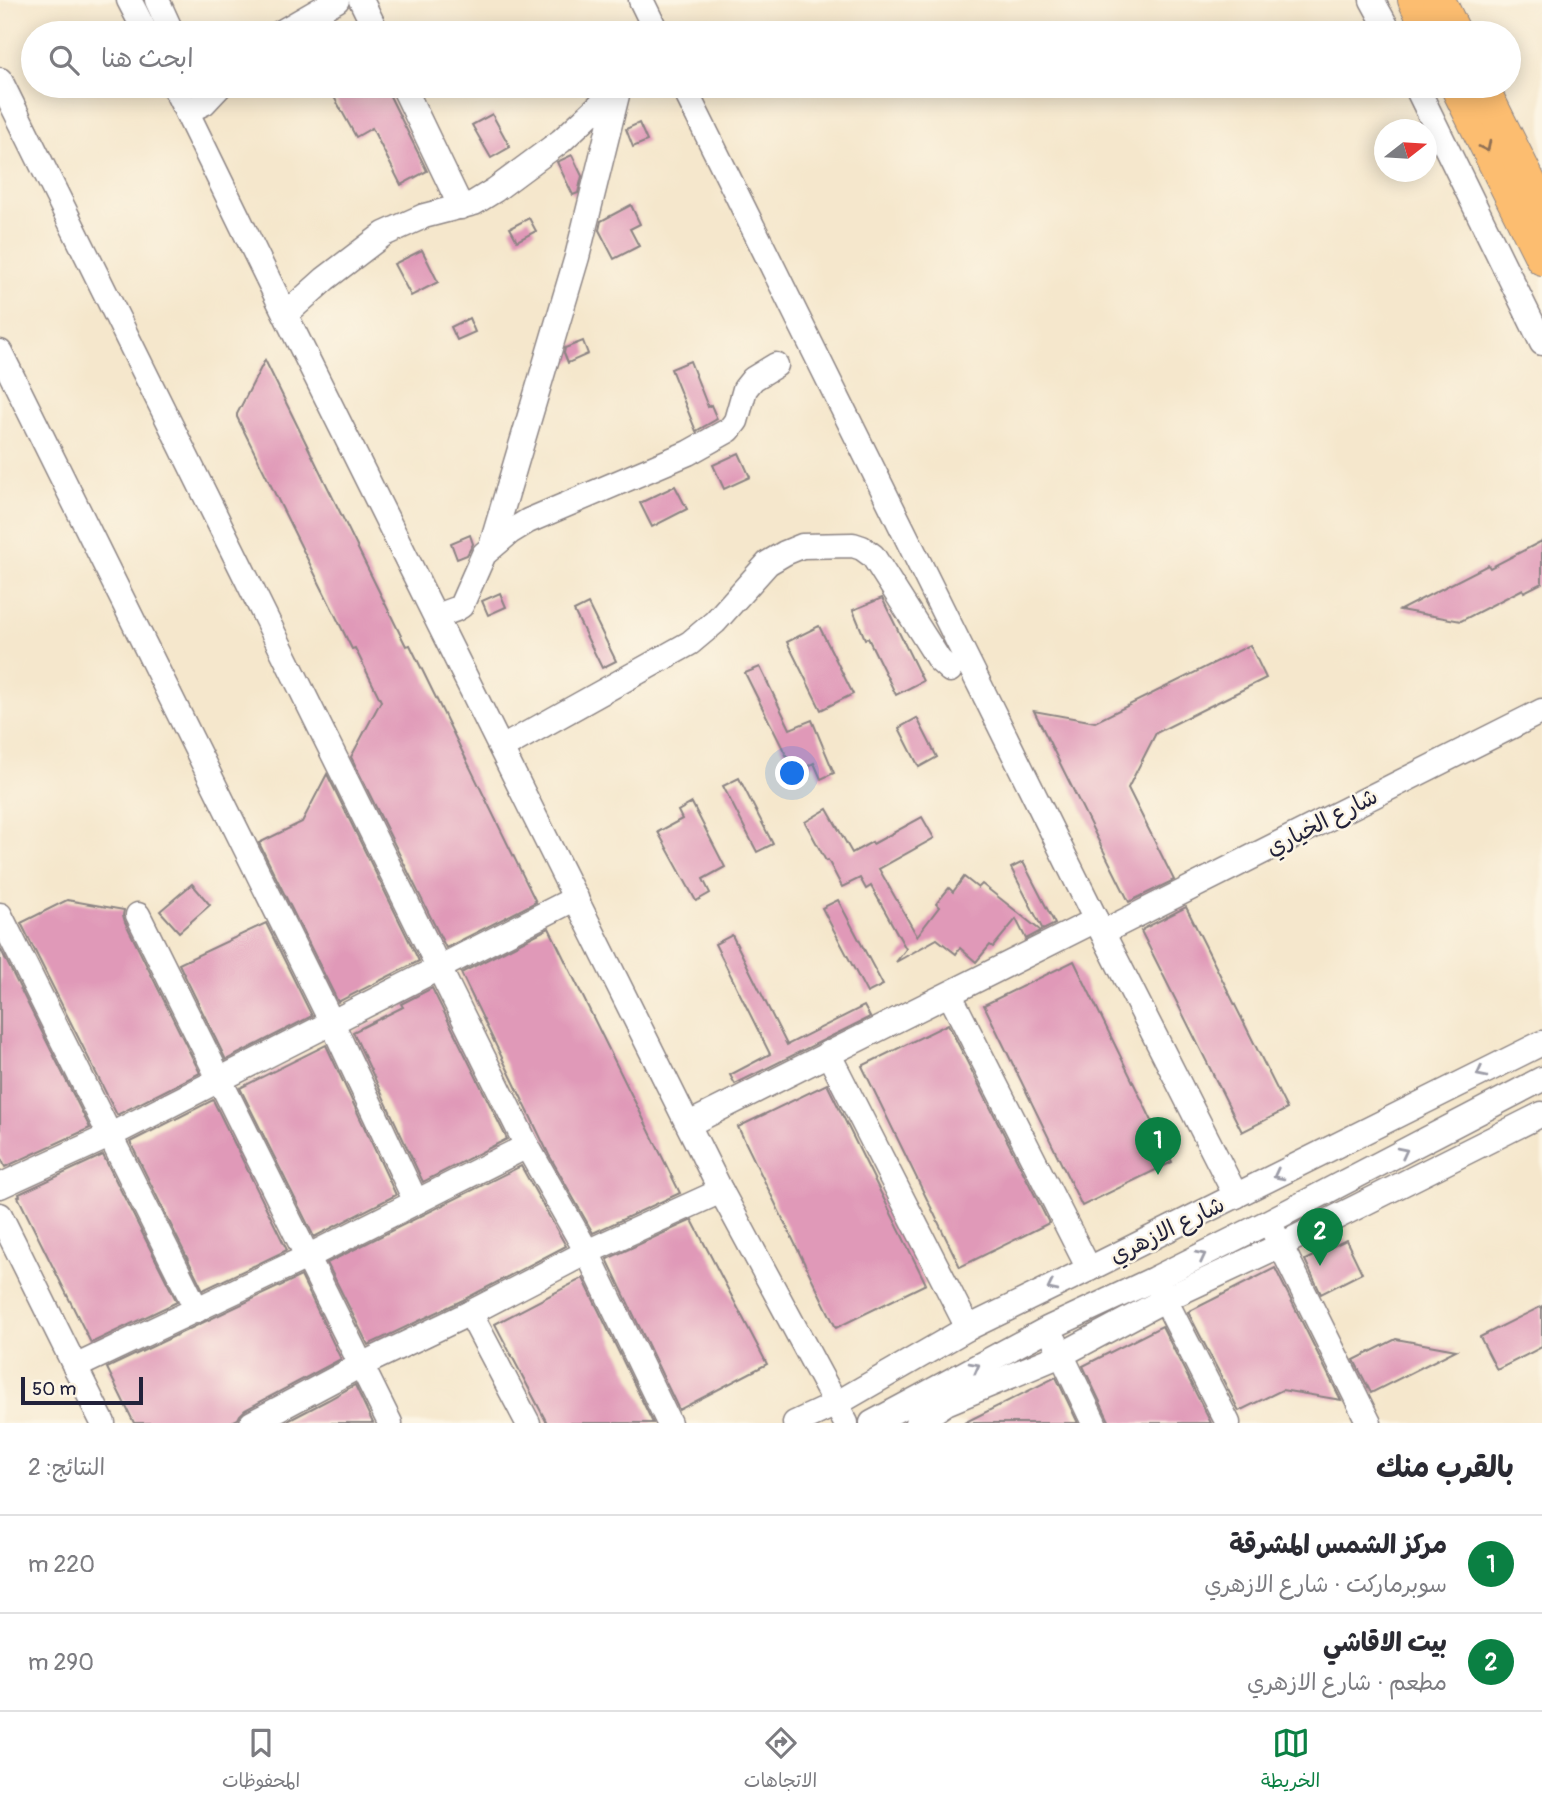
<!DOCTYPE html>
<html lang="ar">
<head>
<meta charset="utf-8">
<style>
	:root { --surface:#fff; --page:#f7f7f7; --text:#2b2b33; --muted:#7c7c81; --line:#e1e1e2; --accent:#0b8043 }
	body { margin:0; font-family:Pangolin,"Playpen Sans Arabic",sans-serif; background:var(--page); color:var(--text); direction:rtl }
	.compass { position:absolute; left:1374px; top:119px; width:63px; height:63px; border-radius:50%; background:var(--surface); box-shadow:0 4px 18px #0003; rotate:73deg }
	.scale { position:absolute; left:21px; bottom:18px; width:122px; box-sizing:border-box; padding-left:7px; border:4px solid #22223b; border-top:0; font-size:19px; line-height:24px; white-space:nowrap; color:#22223b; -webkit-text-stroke:5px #fcf5e5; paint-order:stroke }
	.you { position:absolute; left:793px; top:774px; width:24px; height:24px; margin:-18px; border:5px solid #fff; border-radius:50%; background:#1a73e8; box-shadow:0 0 0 10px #1a73e833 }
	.badge { display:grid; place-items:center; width:46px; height:46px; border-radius:50%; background:var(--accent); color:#fff; font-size:23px; font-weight:700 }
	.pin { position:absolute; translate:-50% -58px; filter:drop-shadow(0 2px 4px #0008) }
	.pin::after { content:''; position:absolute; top:37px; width:24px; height:21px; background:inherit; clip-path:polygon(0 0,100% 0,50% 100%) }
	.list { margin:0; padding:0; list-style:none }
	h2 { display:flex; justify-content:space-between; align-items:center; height:91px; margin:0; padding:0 28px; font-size:30px }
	h2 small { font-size:23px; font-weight:400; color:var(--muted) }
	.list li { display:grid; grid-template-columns:46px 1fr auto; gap:21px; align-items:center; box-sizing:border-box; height:98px; padding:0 28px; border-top:2px solid var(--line) }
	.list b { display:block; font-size:26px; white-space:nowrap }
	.list p { margin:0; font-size:23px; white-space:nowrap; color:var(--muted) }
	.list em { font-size:23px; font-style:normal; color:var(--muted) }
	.icon { flex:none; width:38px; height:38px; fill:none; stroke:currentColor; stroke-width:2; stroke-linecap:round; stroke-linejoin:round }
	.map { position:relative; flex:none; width:1542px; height:1423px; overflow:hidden; direction:ltr }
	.search { position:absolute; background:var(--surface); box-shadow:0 4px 18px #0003; left:21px; right:21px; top:21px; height:77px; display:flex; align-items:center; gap:18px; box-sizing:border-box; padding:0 24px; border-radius:38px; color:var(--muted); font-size:26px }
	.sheet { height:287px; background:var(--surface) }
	nav { display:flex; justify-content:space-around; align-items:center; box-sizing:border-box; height:98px; border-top:2px solid var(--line); background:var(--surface); font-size:19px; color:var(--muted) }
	nav a { display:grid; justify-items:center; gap:4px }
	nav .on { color:var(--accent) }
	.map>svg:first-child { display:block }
	.building { fill:#e099b8 }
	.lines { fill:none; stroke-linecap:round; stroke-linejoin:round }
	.minor-casing { stroke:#8c8484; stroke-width:27 }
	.major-casing { stroke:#8c8484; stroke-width:34 }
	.minor { stroke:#fff; stroke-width:24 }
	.major { stroke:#fcbd6f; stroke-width:32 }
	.oneway { stroke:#8f7055 }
	.oneway2 { stroke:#9c9ca7 }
	.labels { text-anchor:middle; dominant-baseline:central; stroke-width:5; stroke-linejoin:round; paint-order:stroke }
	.street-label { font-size:23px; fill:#22223b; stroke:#fcf5e5 }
</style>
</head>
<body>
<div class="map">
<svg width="1542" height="1423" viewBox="0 0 1542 1423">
	<rect width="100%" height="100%" fill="#fcf5e5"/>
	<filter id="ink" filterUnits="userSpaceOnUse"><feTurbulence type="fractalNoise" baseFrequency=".0143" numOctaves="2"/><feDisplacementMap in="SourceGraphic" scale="14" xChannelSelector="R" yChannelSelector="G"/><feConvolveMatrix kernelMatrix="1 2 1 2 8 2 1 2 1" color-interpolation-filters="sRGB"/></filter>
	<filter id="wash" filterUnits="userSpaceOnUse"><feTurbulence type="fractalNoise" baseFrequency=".00686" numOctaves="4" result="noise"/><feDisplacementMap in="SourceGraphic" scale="28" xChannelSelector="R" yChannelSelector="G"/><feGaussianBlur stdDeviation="1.57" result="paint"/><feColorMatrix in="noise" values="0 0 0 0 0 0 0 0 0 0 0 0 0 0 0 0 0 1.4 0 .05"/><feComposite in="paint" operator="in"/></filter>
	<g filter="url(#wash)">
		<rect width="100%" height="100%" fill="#f5e7cc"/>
		<g id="blocks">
			<g class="building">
				<polygon points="354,86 385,86 427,171 401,185 372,128 356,137 334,97"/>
				<polygon points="492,114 510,147 491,158 472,125"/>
				<polygon points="639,123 647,141 633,147 626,129"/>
				<polygon points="572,155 582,176 578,193 573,195 557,162"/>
				<polygon points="631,205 640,224 630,229 639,246 614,259 599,230 601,221"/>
				<polygon points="529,218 536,231 517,241 510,228"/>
				<polygon points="422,250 438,282 411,296 394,264"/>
				<polygon points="469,318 475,332 457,340 451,327"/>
				<polygon points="583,341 588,354 568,363 564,353 565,348"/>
				<polygon points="265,360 406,646 410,645 536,902 446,948 351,757 381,701 355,648 352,649 237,417 237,414"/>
				<polygon points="690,361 708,407 711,405 717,419 696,431 671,369"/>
				<polygon points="739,453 750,477 724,489 713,465"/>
				<polygon points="675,486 687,509 652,527 640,503"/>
				<polygon points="470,535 473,544 467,555 457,559 451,543"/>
				<polygon points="1542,541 1542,583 1524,592 1523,589 1461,621 1400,610 1488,565 1490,568"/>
				<polygon points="500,593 506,607 488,615 482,601"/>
				<polygon points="882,598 923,681 896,695 868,638 865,639 853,610"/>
				<polygon points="588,604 616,661 602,668 574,611"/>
				<polygon points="819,626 853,694 821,710 787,642"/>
				<polygon points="1250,645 1266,678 1156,733 1128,788 1174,880 1129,902 1034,711 1095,722"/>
				<polygon points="760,667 790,729 812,720 834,773 821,779 814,763 795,773 745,673"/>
				<polygon points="917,718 937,757 919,767 899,728"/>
				<polygon points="327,774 419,961 338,1002 259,843 302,822"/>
				<polygon points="739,778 773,844 757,852 723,786"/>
				<polygon points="692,803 725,867 703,879 710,893 696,901 658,832 682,819 678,811"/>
				<polygon points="827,809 852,853 872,842 873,844 922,817 934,838 879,869 917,936 939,907 936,904 949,888 953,892 964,877 978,888 982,884 1041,931 1026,939 1016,919 993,947 990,945 976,962 960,948 956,954 937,939 896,962 906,949 871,886 866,889 860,878 842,887 828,860 826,861 805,822"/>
				<polygon points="1023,862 1055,924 1043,930 1011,868"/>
				<polygon points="192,884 210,905 179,932 160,911"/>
				<polygon points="67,900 124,910 123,915 125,922 200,1073 117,1115 21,923"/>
				<polygon points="838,900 883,985 867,993 822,908"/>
				<polygon points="1186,907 1287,1109 1242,1132 1141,931 1143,930 1143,929"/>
				<polygon points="266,923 312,1016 226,1060 179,964"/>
				<polygon points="549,928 680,1193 593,1233 549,1155 461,973"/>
				<polygon points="732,935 787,1045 864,1006 870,1017 735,1084 730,1075 770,1054 715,944"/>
				<polygon points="0,948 90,1128 5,1167 0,1156"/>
				<polygon points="1074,961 1172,1162 1082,1206 984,1005"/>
				<polygon points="432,988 507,1139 423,1182 353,1032 403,1007 401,1004"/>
				<polygon points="948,1024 1049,1223 960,1267 862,1066"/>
				<polygon points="326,1045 396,1195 314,1237 240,1088"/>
				<polygon points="827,1084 926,1284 836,1328 738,1127"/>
				<polygon points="213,1100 287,1250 203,1290 130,1142"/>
				<polygon points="103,1155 177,1302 91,1343 18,1197 20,1196 19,1194"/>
				<polygon points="521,1166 566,1246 463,1300 368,1345 327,1263"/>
				<polygon points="692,1220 767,1364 679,1410 607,1259"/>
				<polygon points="1346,1240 1362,1273 1321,1294 1305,1260"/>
				<polygon points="1275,1268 1341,1400 1282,1390 1239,1411 1188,1312"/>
				<polygon points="301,1276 341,1359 245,1410 240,1415 238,1419 230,1423 134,1423 107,1368"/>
				<polygon points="583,1278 653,1423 547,1423 495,1324"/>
				<polygon points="1542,1306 1542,1347 1497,1370 1480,1337"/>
				<polygon points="1162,1326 1211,1423 1110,1423 1083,1366"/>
				<polygon points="1396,1339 1456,1350 1371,1393 1354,1360"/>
				<polygon points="1056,1377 1078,1423 964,1423"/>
				<polygon points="355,1385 373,1423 284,1423 328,1400"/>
			</g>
		</g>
	</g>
	<g filter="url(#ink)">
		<use href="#blocks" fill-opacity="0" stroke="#8c8484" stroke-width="2"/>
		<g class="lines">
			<defs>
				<g id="minor">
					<polyline points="129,0 146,33"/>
					<polyline points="157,0 172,33"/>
					<polyline points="361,0 377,33"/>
					<polyline points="641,0 657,33"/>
					<polyline points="1372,0 1390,33"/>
					<polyline points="280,33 337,0"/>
					<polyline points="0,80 527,1146 587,1252 669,1423"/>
					<polyline points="174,86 290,324 721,1191 846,1423"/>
					<polyline points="403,86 461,207"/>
					<polyline points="683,86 1096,920 1236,1196"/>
					<polyline points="1416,86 1542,343"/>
					<polyline points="187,111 204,103 220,86"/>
					<polyline points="286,314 325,279 384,234 424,216 474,203 495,190 561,141 619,87"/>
					<polyline points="0,352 332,1023 416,1202"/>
					<polyline points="491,547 577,257 619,87"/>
					<polyline points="437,616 456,609 461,606 484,554 510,532 528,521 688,453 729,430 736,421 745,389 753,379 776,365"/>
					<polyline points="502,748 690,643 715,622 768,563 785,553 802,546 853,545 862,548 873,556 939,660 950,670"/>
					<polyline points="0,915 197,1310"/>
					<polyline points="138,915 390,1423"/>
					<polyline points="1103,932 1542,711"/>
					<polyline points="950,995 1089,1269"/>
					<polyline points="828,1053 968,1328"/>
					<path d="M689,1124c135,-69 272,-135 407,-204"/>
					<polyline points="0,1186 109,1136 576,898"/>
					<polyline points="0,1215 103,1423"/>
					<polyline points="1274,1232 1369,1423"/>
					<polyline points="1158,1286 1228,1423"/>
					<polyline points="470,1313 528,1423"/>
					<polyline points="1055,1341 1094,1423"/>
					<polyline points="75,1367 307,1257 527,1146"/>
					<polyline points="252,1423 361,1365 470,1313 587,1252 721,1191"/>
					<polyline points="795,1423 836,1404 968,1328 1089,1269 1542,1043"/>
					<polyline points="872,1423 1049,1328 1154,1279 1268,1222 1542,1079"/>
					<polyline points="917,1423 946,1403 1061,1355 1166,1299 1281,1245 1542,1114"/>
				</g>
				<g id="major">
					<polyline points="1414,0 1430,33"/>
					<polyline points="1439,0 1455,33"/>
					<polyline points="1456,86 1542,259"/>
					<polyline points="1482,86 1542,207"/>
				</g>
			</defs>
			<use href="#minor" class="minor-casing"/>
			<use href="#major" class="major-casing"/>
			<use href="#minor" class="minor"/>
			<use href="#major" class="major"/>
		</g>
		<defs><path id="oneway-chevron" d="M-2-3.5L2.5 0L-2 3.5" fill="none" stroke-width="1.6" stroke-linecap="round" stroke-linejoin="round" transform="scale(1.75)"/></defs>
		<use class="oneway" href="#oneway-chevron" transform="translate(1486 147) rotate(64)"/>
		<g class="oneway2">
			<use href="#oneway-chevron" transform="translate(1481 1073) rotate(153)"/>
			<use href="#oneway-chevron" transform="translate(1403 1152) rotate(-27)"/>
			<use href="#oneway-chevron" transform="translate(1278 1175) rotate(153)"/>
			<use href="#oneway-chevron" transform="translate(1201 1256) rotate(-27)"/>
			<use href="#oneway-chevron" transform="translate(1052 1287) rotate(154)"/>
			<use href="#oneway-chevron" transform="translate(975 1367) rotate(-28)"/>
		</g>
	</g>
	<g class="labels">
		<g class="street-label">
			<text transform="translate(1322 822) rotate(-27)">شارع الخياري</text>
			<text transform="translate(1167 1230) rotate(-26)">شارع الازهري</text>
		</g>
	</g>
</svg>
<svg class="compass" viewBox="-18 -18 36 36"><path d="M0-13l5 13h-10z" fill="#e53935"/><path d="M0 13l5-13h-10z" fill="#7c7c81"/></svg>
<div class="scale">50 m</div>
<div class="you"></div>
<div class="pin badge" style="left:1158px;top:1175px">1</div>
<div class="pin badge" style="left:1320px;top:1266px">2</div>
<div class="search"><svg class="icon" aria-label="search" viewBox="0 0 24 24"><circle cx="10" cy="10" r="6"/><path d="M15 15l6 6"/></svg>ابحث هنا</div>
</div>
<section class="sheet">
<h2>بالقرب منك<small>النتائج: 2</small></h2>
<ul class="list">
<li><span class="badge">1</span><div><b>مركز الشمس المشرقة</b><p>سوبرماركت · شارع الازهري</p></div><em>220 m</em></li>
<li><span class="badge">2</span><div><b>بيت الاقاشي</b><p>مطعم · شارع الازهري</p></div><em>290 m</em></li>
</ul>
</section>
<nav>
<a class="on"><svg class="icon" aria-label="map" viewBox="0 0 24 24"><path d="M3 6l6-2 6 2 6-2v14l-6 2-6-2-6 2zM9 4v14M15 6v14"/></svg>الخريطة</a>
<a><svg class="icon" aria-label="directions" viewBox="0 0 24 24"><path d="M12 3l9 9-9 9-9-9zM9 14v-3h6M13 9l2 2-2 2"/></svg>الاتجاهات</a>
<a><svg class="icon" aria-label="saved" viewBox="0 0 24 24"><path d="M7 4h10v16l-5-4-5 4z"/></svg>المحفوظات</a>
</nav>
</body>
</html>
